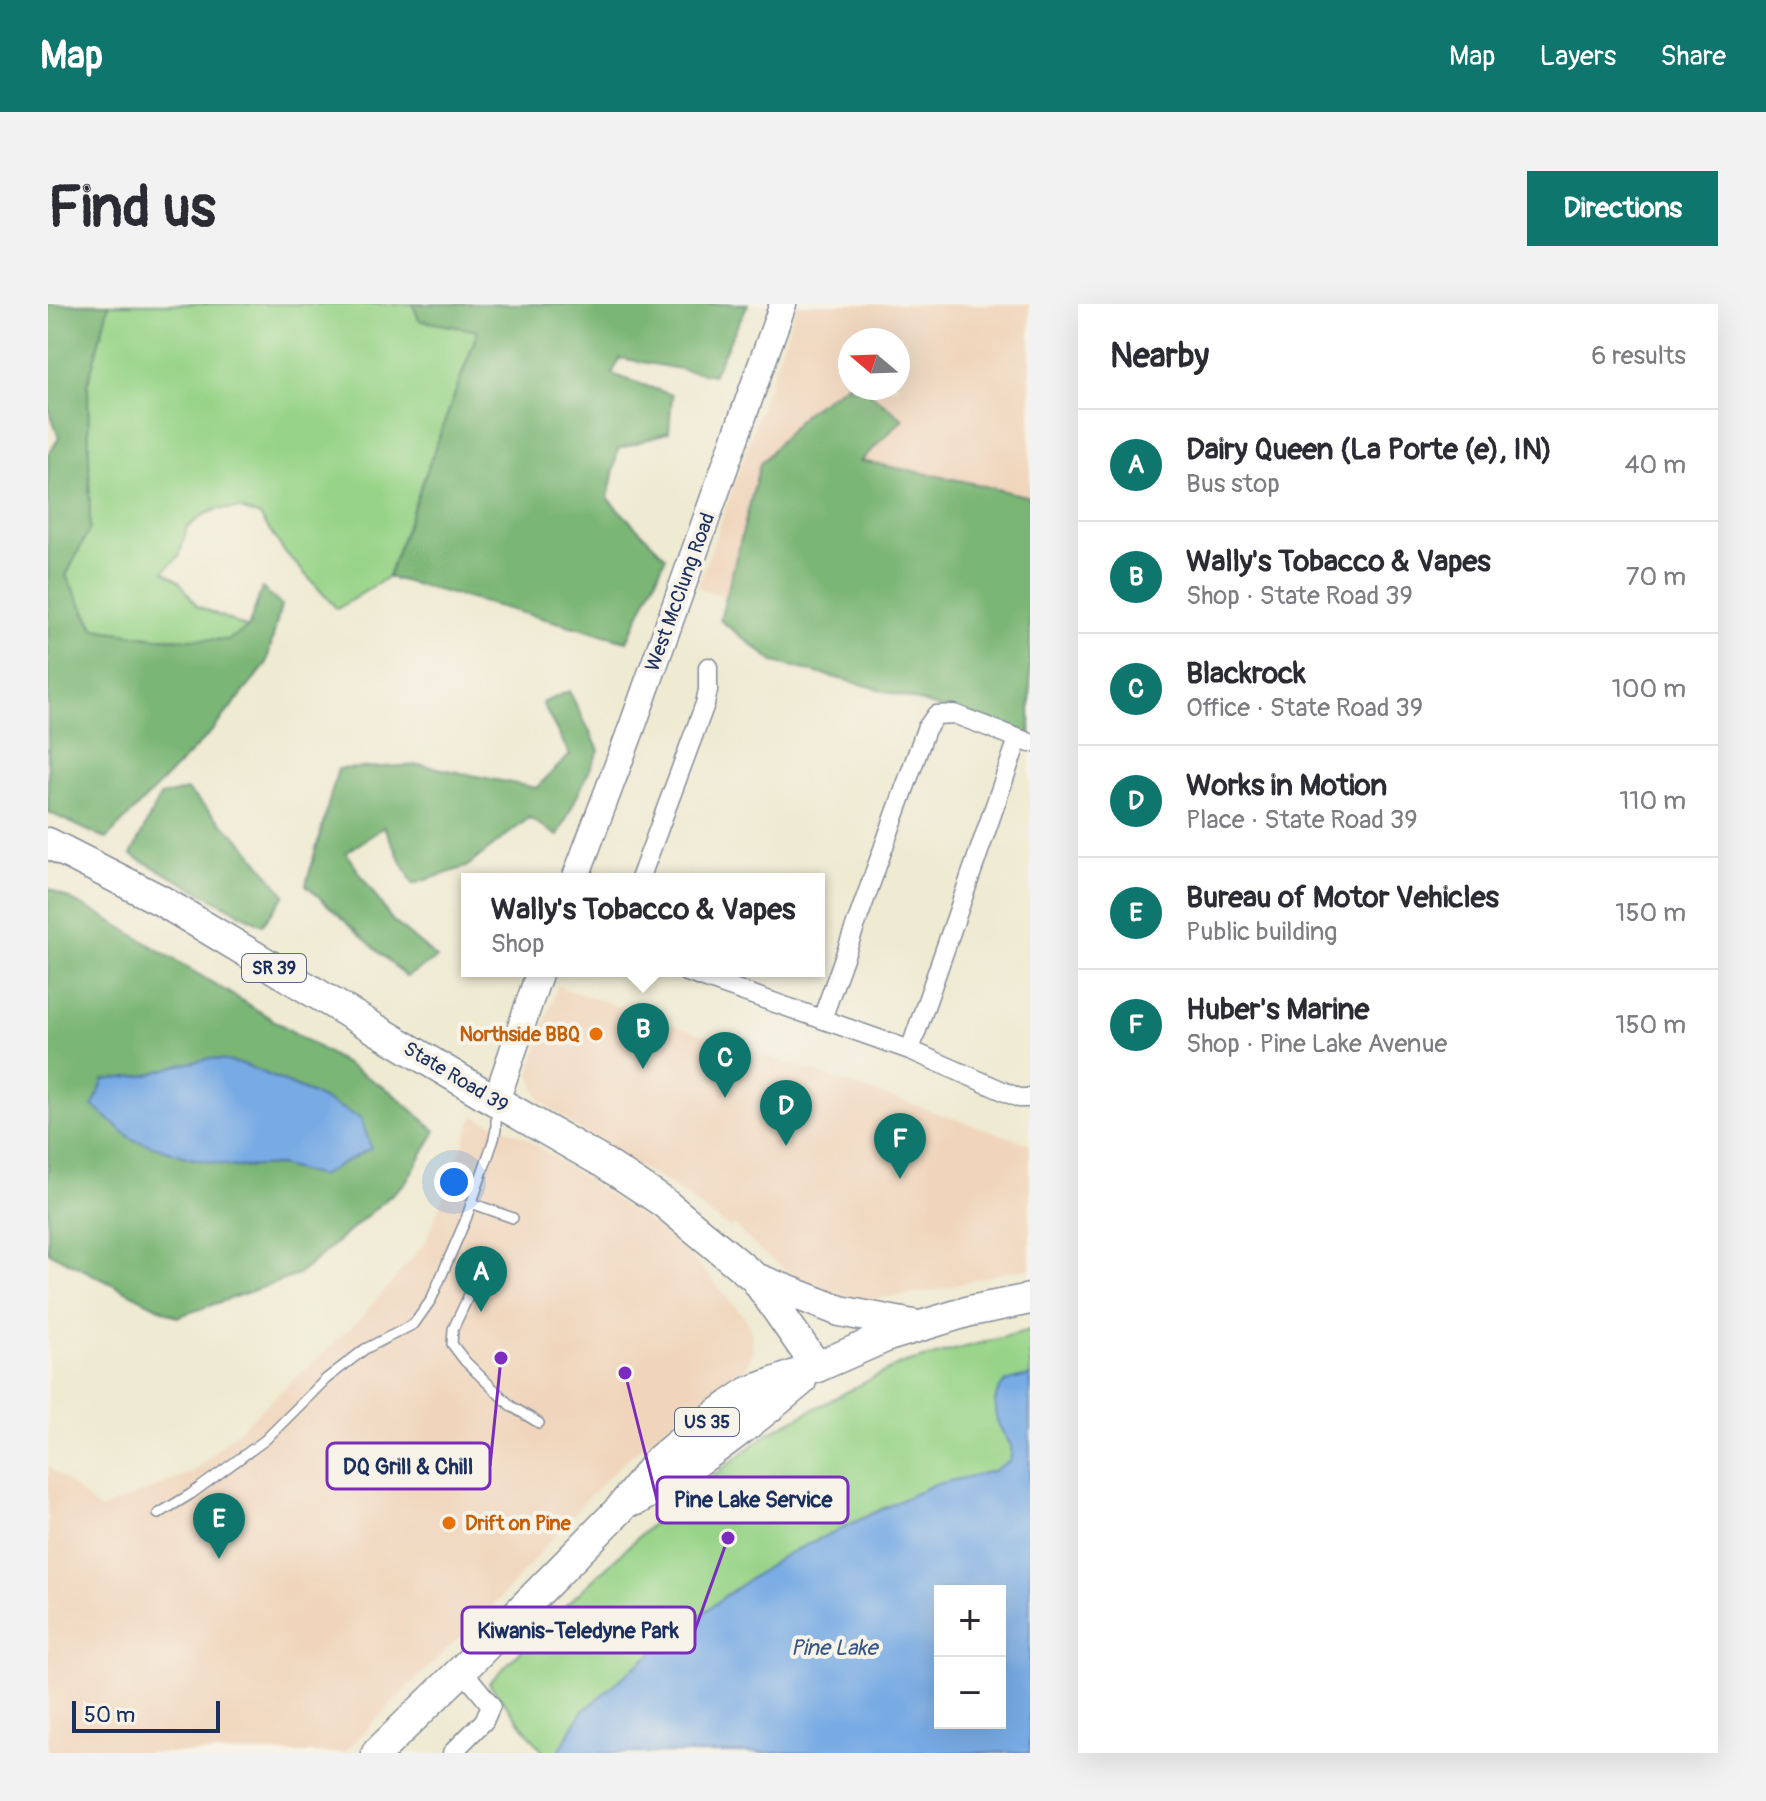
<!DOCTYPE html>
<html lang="en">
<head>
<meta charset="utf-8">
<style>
	:root { --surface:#fff; --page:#f2f2f3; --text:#2b2b33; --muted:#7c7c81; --line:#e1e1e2; --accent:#0f766e }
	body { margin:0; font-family:Pangolin,sans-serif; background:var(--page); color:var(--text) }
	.controls { position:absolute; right:24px; bottom:24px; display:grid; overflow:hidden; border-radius:0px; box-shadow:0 8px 32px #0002 }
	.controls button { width:72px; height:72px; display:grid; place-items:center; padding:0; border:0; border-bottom:2px solid var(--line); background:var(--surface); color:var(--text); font:40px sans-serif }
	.compass { position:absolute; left:790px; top:24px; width:72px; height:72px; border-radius:50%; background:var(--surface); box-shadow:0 8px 32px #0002; rotate:289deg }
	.scale { position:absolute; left:24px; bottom:20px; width:148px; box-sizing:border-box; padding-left:8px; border:4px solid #1b2f5e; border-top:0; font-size:22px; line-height:28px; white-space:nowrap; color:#1b2f5e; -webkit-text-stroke:6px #f7f3e8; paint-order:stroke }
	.you { position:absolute; left:406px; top:878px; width:28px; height:28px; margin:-20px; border:6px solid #fff; border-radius:50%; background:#1a73e8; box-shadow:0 0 0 12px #1a73e833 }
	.badge { display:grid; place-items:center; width:52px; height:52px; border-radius:50%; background:var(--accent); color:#fff; font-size:26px; font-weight:700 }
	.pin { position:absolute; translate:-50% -66px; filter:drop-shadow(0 2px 4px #0008) }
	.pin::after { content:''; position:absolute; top:42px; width:28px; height:24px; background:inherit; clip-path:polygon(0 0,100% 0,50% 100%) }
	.popup { position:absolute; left:413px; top:569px; width:364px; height:104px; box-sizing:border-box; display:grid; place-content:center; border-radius:0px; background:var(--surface); filter:drop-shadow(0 2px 6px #0005); font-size:26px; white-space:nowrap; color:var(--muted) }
	.popup b { font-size:30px; color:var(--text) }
	.popup::after { content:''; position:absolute; left:50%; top:100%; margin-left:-16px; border:16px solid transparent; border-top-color:var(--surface) }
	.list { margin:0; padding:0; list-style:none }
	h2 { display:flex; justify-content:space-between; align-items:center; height:104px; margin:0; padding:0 32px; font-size:34px }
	h2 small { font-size:26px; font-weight:400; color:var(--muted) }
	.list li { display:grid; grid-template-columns:52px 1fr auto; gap:24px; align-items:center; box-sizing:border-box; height:112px; padding:0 32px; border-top:2px solid var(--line) }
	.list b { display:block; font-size:30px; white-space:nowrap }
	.list p { margin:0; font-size:26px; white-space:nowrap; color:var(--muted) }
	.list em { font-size:26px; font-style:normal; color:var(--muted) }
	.map { position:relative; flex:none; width:982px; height:1449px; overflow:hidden; border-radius:0px }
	header { display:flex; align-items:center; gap:48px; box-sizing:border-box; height:112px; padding:0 40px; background:var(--accent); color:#fff }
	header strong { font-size:38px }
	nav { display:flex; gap:44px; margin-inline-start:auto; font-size:28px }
	.intro { display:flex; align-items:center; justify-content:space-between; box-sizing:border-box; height:192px; padding:0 48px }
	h1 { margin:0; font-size:56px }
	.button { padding:20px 36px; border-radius:0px; background:var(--accent); color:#fff; font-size:28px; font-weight:700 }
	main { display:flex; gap:48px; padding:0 48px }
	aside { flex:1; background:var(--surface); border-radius:0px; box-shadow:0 8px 32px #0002 }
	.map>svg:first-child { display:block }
	.built { fill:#f0d5bc; fill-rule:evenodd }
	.green { fill:#98d488; stroke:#5a8273; stroke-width:2 }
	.forest { fill:#7ab674; stroke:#4a7269; stroke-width:2; fill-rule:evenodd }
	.water { fill:#78abe4; stroke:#4a6da1; stroke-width:2; fill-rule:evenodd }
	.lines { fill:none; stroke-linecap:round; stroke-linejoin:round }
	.lane-casing { stroke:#858c98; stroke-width:12 }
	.street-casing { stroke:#858c98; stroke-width:21 }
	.secondary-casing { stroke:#858c98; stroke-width:29 }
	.primary-casing { stroke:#858c98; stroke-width:33 }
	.lane { stroke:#fff; stroke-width:9 }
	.street { stroke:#fff; stroke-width:18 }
	.secondary { stroke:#fff; stroke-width:26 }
	.primary { stroke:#fff; stroke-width:30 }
	.food-dot { fill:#e8710a; stroke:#f7f3e8; stroke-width:3 }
	.labels { text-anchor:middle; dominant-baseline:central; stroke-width:8; stroke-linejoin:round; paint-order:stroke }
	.shield { fill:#f7f3e8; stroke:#5d6a87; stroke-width:2 }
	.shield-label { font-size:18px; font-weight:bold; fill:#1b2f5e }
	.street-label { font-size:20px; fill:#1b2f5e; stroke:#f7f3e8 }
	.food-label { font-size:20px; font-weight:bold; fill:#c56008; stroke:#f7f3e8; text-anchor:end }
	.water-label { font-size:22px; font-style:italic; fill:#375486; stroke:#f7f3e8 }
	.leader { fill:none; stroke:#7b2cbf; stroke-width:3 }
	.callout-dot { fill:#7b2cbf; stroke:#f7f3e8; stroke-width:3 }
	.callout { fill:#f7f3e8; stroke:#7b2cbf; stroke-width:3 }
	.callout-label { font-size:22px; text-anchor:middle; font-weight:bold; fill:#1b2f5e }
</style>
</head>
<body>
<header>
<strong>Map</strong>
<nav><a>Map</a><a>Layers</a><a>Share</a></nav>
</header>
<div class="intro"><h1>Find us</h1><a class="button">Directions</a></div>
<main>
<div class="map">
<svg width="982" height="1449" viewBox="0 0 982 1449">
	<rect width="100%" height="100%" fill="#f7f3e8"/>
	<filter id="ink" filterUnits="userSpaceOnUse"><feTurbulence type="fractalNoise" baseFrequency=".0125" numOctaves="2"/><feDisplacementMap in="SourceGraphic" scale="16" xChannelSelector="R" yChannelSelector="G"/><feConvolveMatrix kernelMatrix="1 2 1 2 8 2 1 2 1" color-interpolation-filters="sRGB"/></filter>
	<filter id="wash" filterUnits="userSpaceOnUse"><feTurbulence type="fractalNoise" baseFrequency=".006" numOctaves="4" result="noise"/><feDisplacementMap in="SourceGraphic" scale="32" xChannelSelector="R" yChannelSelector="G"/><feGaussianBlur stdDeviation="1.8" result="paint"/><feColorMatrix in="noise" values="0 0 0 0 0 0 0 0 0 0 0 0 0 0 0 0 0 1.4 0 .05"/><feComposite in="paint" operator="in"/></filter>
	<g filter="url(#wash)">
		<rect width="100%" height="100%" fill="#efead2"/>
		<g class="built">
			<path d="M749,0h233v392l-332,-108zM802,36h48v48h-48z"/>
			<polygon points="509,682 982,840 982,965 957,968 881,988 820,996 795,992 755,977 743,970 712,947 685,921 682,925 617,877 556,845 491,795 482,768"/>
			<polygon points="426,812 475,832 626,936 654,964 697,1014 703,1029 705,1047 697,1066 624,1118 572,1161 537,1197 454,1292 360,1383 296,1449 0,1449 0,1162 52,1206 146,1167 313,1014 378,938"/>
		</g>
		<g class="green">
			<polygon points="61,0 365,0 371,16 430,26 340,273 289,305 236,247 212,212 193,205 170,205 155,211 139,224 131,252 116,267 131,277 149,302 200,324 180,336 108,334 47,325 18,272 42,224 40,78"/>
			<polygon points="982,1026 982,1169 885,1181 735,1252 677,1292 582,1367 533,1409 510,1449 496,1449 441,1379 511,1308 607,1217 722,1128 850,1061"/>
		</g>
		<g class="forest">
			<polygon points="0,0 61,0 40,79 42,224 18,272 46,325 108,334 180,336 200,324 214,284 233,301 218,361 163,428 58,535 0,508 0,151 11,134 0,102"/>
			<polygon points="365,0 700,0 665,71 572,54 564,70 624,91 621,128 570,145 560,195 618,253 579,337 340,273 430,27 371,16"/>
			<polygon points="802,78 802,84 816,84 855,115 813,157 915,177 982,193 982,431 824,383 726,358 672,316 712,160 757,109"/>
			<polygon points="521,387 551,446 510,532 481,514 418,563 365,580 336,523 298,549 344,616 389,654 358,673 258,581 290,465 375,461 488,484 522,451 494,399"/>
			<polygon points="139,486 198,542 237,591 214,621 83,551 112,492"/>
			<path d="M0,584l53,27 289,176 46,40 -31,52 -107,92 -121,42 -129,-65zM197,761l63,27 52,26 -40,58 -41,-11 -43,2 -132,-87 44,-5 28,-9z"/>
		</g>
		<g class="water">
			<polygon points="163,754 197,761 260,788 313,814 323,844 272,872 231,861 188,863 141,854 84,835 45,802 56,776 100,771 128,762"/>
			<path d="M982,1072v377h-472l23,-40 49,-42 95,-75 58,-40 150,-71 60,-14 17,-11c4,-16 -1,-17 -8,-29 -9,-14 -11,-37 3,-48 6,-4 17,-5 25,-7zM952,1287v132h-60v-132z"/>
		</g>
	</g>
	<g filter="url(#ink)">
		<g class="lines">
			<defs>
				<g id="lane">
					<polyline points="423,899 465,914"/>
					<polyline points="427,978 405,1025 404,1040 417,1057 463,1102 491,1119"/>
					<polyline points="110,1210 143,1190 217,1136 278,1075 317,1045 366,1020 383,996 418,915 446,835 448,825 448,802"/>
				</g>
				<g id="street">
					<polyline points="592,575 657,400 660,386 660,363"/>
					<polyline points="636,667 862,746 971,794 982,794"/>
					<polyline points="774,715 878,425 888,411 906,410 982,439"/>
					<polyline points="862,746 970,435"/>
					<polyline points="404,1449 436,1417 443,1401 414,1366"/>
				</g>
				<g id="secondary">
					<polyline points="527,575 583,426 735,0"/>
					<polyline points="448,797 492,667"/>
				</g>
				<g id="primary">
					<polyline points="0,539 112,596 448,797 556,859 615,898 707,974 769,1063"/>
					<polyline points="707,974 792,1007 870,1022"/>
					<path d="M588,1196c59,-33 113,-75 165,-119"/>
					<polyline points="329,1449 414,1366 535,1243 572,1205 610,1157 635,1136 682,1101 701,1088 769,1063 840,1032 922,1007 982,995"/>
				</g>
			</defs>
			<use href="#lane" class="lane-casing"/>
			<use href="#street" class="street-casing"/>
			<use href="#secondary" class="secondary-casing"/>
			<use href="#primary" class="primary-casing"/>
			<use href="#lane" class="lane"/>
			<use href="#street" class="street"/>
			<use href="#secondary" class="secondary"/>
			<use href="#primary" class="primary"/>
		</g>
	</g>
	<g class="food-dot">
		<circle cx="548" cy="730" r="8"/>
		<circle cx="401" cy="1219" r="8"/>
	</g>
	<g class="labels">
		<g class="shield">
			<rect x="194" y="650" width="64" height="28" rx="6"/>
			<rect x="627" y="1104" width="64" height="28" rx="6"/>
		</g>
		<g class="shield-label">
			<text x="226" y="664">SR 39</text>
			<text x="659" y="1118">US 35</text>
		</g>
		<g class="street-label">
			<text transform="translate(632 288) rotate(-70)">West McClung Road</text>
			<text transform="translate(408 773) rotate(31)">State Road 39</text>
		</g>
		<g class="food-label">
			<text x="532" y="730">Northside BBQ</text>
			<text x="417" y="1219" text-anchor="start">Drift on Pine</text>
		</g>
		<g class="water-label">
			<text x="786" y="1344">Pine Lake</text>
		</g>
	</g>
	<path class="leader" d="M453 1054L442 1162M577 1069L609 1196M680 1234L647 1326"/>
	<g class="callout-dot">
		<circle cx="453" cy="1054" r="8"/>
		<circle cx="577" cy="1069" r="8"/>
		<circle cx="680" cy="1234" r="8"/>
	</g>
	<g class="callout">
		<rect x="279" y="1139" width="163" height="46" rx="8"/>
		<rect x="609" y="1173" width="191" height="46" rx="8"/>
		<rect x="414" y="1303" width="233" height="46" rx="8"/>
	</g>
	<g class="callout-label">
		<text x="360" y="1170">DQ Grill &amp; Chill</text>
		<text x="705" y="1203">Pine Lake Service</text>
		<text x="530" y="1334">Kiwanis-Teledyne Park</text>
	</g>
</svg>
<div class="controls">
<button>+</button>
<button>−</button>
</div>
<svg class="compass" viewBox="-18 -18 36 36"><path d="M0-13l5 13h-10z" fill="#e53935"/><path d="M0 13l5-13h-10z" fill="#7c7c81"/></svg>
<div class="scale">50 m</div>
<div class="you"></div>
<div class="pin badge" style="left:433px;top:1008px">A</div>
<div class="pin badge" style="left:595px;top:765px">B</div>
<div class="popup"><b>Wally's Tobacco &amp; Vapes</b>Shop</div>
<div class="pin badge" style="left:677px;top:794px">C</div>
<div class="pin badge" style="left:738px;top:842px">D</div>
<div class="pin badge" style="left:171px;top:1255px">E</div>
<div class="pin badge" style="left:852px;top:875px">F</div>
</div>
<aside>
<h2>Nearby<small>6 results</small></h2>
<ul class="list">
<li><span class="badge">A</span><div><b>Dairy Queen (La Porte (e), IN)</b><p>Bus stop</p></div><em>40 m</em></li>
<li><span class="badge">B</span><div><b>Wally's Tobacco &amp; Vapes</b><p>Shop · State Road 39</p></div><em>70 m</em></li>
<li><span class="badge">C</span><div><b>Blackrock</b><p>Office · State Road 39</p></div><em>100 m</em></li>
<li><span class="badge">D</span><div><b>Works in Motion</b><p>Place · State Road 39</p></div><em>110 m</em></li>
<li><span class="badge">E</span><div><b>Bureau of Motor Vehicles</b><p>Public building</p></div><em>150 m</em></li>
<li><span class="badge">F</span><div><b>Huber's Marine</b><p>Shop · Pine Lake Avenue</p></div><em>150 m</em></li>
</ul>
</aside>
</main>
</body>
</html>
